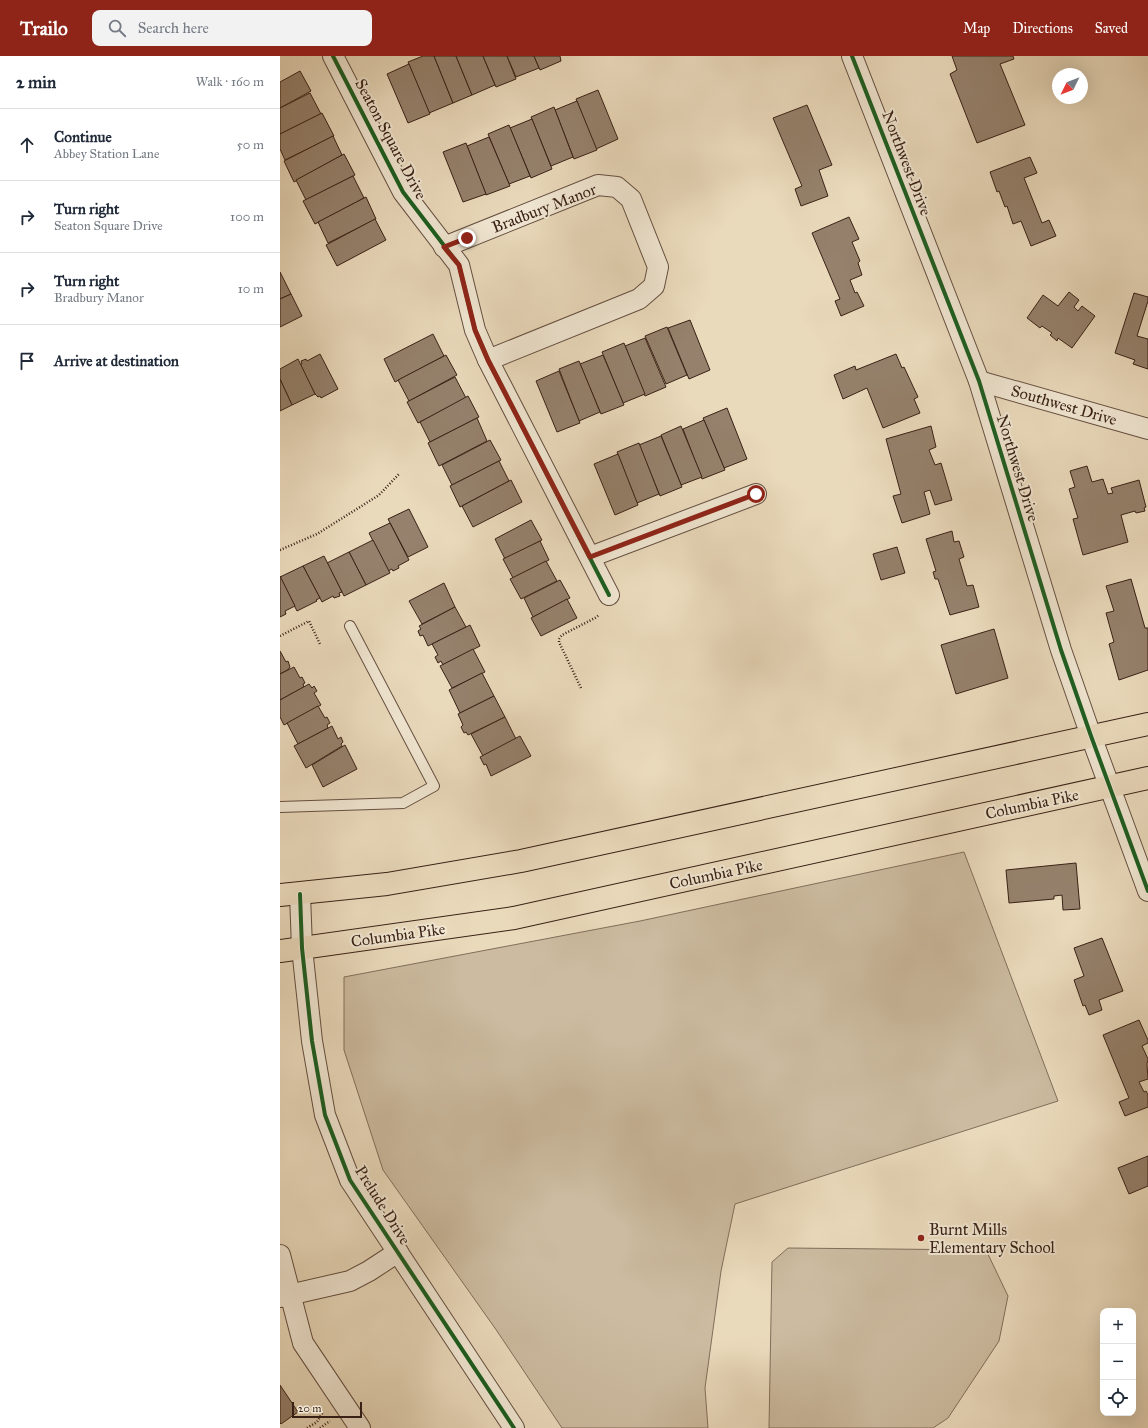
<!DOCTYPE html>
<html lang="en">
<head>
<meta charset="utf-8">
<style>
	:root { --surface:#fff; --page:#f2f2f3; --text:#1f2937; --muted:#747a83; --line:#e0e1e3; --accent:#8f2418 }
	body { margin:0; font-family:"IM FELL Great Primer",serif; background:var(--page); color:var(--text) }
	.controls { position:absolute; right:12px; bottom:12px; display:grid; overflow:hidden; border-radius:8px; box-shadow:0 4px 16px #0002 }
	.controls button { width:36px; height:36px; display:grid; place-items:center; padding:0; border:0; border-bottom:1px solid var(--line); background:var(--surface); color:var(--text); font:20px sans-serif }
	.compass { position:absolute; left:772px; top:12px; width:36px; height:36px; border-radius:50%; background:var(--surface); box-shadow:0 4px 16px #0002; rotate:227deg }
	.scale { position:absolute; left:12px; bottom:10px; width:70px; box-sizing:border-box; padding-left:4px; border:2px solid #392116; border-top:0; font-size:11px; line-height:14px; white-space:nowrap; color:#392116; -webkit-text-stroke:3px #f1e7d3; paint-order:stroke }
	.stop { position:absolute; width:12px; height:12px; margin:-9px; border:3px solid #8f2418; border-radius:50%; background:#fff }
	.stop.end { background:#8f2418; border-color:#fff; box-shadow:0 1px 4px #0008 }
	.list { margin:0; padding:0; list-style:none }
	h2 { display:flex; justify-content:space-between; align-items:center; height:52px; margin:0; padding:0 16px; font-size:17px }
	h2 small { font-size:13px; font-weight:400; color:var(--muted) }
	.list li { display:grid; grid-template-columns:26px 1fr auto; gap:12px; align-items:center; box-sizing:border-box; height:72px; padding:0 16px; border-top:1px solid var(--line) }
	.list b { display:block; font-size:15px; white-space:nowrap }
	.list p { margin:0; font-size:13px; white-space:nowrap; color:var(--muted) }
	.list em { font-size:13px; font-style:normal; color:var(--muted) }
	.icon { flex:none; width:22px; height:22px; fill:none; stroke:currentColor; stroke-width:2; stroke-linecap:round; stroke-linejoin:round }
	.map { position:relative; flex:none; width:868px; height:1372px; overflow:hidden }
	header { display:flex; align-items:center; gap:24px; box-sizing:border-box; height:56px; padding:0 20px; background:var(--accent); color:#fff }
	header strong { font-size:19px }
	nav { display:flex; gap:22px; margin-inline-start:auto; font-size:14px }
	.search { width:280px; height:36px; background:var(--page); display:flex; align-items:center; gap:10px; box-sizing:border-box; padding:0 14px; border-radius:8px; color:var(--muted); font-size:15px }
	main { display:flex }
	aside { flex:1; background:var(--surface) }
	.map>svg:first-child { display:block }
	.green { fill:#ccbba0; stroke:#826e5b }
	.building { fill:#95816c; stroke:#392116 }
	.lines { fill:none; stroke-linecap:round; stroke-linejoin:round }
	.service-casing { stroke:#654f40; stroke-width:12 }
	.minor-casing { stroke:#654f40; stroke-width:22 }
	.trunk-casing { stroke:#392116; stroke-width:24 }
	.path { stroke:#392116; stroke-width:2.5; stroke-dasharray:1 2; stroke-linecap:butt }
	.service { stroke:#f1e7d3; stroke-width:10 }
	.minor { stroke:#f1e7d3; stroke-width:20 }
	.trunk { stroke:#eadabc; stroke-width:22 }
	.cycleway-casing { stroke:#f1e7d3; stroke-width:6 }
	.cycleway { stroke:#1b5e20; stroke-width:4 }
	.route { stroke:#8f2418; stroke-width:5 }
	.poi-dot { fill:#8f2418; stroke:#f1e7d3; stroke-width:1.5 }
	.labels { text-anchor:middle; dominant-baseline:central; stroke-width:4; stroke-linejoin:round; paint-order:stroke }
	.street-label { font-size:16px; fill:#392116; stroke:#f1e7d3 }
	.poi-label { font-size:16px; fill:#392116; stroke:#f1e7d3; text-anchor:start }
</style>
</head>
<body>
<header>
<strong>Trailo</strong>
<div class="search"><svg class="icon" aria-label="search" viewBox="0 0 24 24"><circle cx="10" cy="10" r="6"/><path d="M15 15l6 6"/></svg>Search here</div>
<nav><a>Map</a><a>Directions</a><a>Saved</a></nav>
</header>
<main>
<aside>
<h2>2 min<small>Walk · 160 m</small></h2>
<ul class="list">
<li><svg class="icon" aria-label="ahead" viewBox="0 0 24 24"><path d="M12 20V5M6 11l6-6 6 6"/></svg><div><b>Continue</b><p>Abbey Station Lane</p></div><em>50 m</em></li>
<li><svg class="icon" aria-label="right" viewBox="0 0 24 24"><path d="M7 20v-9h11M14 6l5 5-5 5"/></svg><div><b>Turn right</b><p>Seaton Square Drive</p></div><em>100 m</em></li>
<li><svg class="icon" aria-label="right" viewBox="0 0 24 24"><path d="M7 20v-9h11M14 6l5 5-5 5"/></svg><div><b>Turn right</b><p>Bradbury Manor</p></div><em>10 m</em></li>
<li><svg class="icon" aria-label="arrive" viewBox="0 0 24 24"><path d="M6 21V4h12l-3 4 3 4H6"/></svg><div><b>Arrive at destination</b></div></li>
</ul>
</aside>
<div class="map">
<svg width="868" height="1372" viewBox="0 0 868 1372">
	<rect width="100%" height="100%" fill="#eadabc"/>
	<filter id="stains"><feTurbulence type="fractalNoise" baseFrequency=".005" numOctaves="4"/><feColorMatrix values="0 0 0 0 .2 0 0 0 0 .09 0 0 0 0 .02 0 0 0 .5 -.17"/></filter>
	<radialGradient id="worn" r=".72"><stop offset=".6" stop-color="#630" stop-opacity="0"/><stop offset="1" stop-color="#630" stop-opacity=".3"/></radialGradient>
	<g class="green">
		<polygon points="684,796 778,1045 455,1148 441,1215 425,1332 428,1372 282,1372 217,1275 103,1114 64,994 64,921 360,865"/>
		<polygon points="508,1192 706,1194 728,1240 719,1285 668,1362 653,1372 489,1372 492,1206"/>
	</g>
	<g class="building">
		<polygon points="143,0 154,0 173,47 149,57 128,6"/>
		<polygon points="154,0 176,0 192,39 173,47"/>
		<polygon points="176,0 203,0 215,29 192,39"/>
		<polygon points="203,0 227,0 236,23 216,31"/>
		<polygon points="227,0 254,0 259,12 236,21"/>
		<polygon points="254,0 280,0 281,5 260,14"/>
		<polygon points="672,0 733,0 734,3 720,8 745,69 697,87 670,18 677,14"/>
		<polygon points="129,8 150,58 128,67 107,18"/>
		<polygon points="20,15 31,35 0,52 0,26"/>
		<polygon points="318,34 338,83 316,93 296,43"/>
		<polygon points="30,37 41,58 0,78 0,52"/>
		<polygon points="297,45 317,94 294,103 275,54"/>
		<polygon points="527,49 552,109 539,114 548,140 521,150 515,133 522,130 493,62"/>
		<polygon points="274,51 293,101 271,110 251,61"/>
		<polygon points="42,57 54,80 5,104 0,93 0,78"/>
		<polygon points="252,63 272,113 251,122 230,72"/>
		<polygon points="229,69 250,120 229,128 208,78"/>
		<polygon points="53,80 62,99 14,126 4,105"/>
		<polygon points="209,81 230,130 206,139 187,90"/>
		<polygon points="186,87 206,138 183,146 163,96"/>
		<polygon points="64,98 75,119 26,144 16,124"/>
		<polygon points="750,101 757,117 744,122 762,167 769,164 776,180 751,190 741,165 733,168 727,150 725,151 719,135 717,136 710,116"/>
		<polygon points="73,120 84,142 35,168 23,145"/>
		<polygon points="86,141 96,163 48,187 38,166"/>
		<polygon points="569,161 579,183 572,186 580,205 578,207 582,219 570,224 575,237 577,236 584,250 561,260 555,245 560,243 532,177"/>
		<polygon points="95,163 106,184 57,210 46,189"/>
		<polygon points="0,216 11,238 0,243"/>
		<polygon points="789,236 799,244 794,251 798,255 802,250 815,260 792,292 778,282 777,285 770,279 772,277 762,270 760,272 747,262 763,239 778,250"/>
		<polygon points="854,237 868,241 868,245 857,280 868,283 868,313 853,308 855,304 835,297"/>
		<polygon points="11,238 22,260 0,271 0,243"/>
		<polygon points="410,264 430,314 409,323 388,272"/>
		<polygon points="387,271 407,319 386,328 365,280"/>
		<polygon points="153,278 164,300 115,326 104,303"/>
		<polygon points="365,282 386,331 365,340 345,290"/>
		<polygon points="344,287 365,338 343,347 322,296"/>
		<polygon points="40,298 58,333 41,342 40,340 38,341 35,338 20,309 22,308 21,305 26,303 27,305"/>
		<polygon points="616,298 622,312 624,311 638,341 634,343 640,357 603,372 587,332 563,343 554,319 575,310 576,314"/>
		<polygon points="166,299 177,319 129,345 118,324"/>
		<polygon points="323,299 344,349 321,358 300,308"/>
		<polygon points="18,303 35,338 12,349 0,323 0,313"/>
		<polygon points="299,305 320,356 299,365 279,313"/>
		<polygon points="279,315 300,367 277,376 256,325"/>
		<polygon points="175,321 186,342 138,367 127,346"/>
		<polygon points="0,323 12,349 0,355"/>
		<polygon points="188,340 199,361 150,386 140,366"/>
		<polygon points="447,352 467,403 444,412 423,362"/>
		<polygon points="197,362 207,385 159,410 148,387"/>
		<polygon points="424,364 445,414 422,423 403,373"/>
		<polygon points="401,370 422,421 401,429 381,379"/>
		<polygon points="651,370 656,391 649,394 655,409 661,407 672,444 655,449 650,434 644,436 650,458 622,467 613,440 621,438 606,383"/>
		<polygon points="381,380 402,431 380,440 359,389"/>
		<polygon points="210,384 221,404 172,429 162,409"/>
		<polygon points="359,387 379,438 357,447 337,396"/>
		<polygon points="338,398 358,449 335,459 314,408"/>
		<polygon points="219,405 229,425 180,451 170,430"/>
		<polygon points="807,410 812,426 823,423 828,438 833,437 831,432 859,424 866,451 864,452 865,455 856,457 855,455 841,459 848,486 803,499 793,463 798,462 789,433 795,431 790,415"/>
		<polygon points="231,424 242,446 193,471 182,450"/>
		<polygon points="129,453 148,491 128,501 108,463"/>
		<polygon points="251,464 262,484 225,503 215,483"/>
		<polygon points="110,467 129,504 118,510 119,512 113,515 112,513 108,515 89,477"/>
		<polygon points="672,475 674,486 679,485 684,501 679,503 687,530 693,529 699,551 670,559 658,523 655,523 653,516 656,515 646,483"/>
		<polygon points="93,484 110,517 86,529 69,496"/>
		<polygon points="260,485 269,504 233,522 223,503"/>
		<polygon points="617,491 625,517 601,524 593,498"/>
		<polygon points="69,496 86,529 64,540 47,507"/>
		<polygon points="44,500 62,536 59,537 60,540 54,542 53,540 42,546 23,510"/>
		<polygon points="266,505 277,525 241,543 230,523"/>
		<polygon points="23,510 40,542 36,544 37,545 17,555 0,521"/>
		<polygon points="0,520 15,550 5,555 6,558 0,561"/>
		<polygon points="851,523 865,572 868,572 868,614 839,624 829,588 834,586 826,557 834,555 826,530"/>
		<polygon points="280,524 290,542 253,561 244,542"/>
		<polygon points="164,527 175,551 142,568 129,545"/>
		<polygon points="287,543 297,562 261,580 251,562"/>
		<polygon points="175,551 186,571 148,590 143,579 140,580 138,575 141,573 139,570"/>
		<polygon points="190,569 200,590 163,609 161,605 158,607 155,601 158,599 152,588"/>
		<polygon points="714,573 728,622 676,638 661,589"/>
		<polygon points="193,593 205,616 172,632 160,610"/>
		<polygon points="0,595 6,606 8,605 10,611 9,612 9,613 0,618"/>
		<polygon points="14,611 20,622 22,621 25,627 23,628 24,631 0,644 0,618"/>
		<polygon points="202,617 214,640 180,657 169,634"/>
		<polygon points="29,628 32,632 34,630 37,635 34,637 41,649 4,669 0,661 0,644"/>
		<polygon points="214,640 225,661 188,679 186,676 184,677 181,671 183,669 178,658"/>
		<polygon points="38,650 45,662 47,661 50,667 47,669 48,672 18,688 7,667"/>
		<polygon points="225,661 236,683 203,700 191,678"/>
		<polygon points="52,670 58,683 61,681 63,686 61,688 62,690 26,712 14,690"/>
		<polygon points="240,680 251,700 211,720 206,708 204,709 200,701"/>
		<polygon points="65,689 77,713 43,731 32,709"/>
		<polygon points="796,807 800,853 783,854 782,839 774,840 774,843 729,847 726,814"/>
		<polygon points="822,882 843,935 819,944 822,954 809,959 805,949 803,950 794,924 804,920 794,892"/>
		<polygon points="859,964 868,984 868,987 862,990 868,1003 867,1008 868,1023 859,1026 864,1036 866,1035 868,1039 868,1051 845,1060 839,1046 849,1042 823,979"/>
		<polygon points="868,1100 868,1130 849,1138 838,1112"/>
		<polygon points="0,1329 18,1356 1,1368 0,1367"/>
	</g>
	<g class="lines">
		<defs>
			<polyline id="service" points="0,751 123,747 154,730 70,570"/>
			<g id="minor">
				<polyline points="53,0 123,136 179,209 195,274 208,304 329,539"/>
				<polyline points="572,0 699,325 781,594 811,680 868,835"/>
				<polyline points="164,191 318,129 337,131 351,143 378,211 374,230 359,243 208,304"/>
				<polyline points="699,325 868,373"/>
				<polyline points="310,501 476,438"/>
				<polyline points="20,838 22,892 25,920 32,985 45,1059 70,1124 234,1372"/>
				<polyline points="0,1199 23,1287 80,1372"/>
				<polyline points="0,1241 70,1225 89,1215 118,1196"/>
			</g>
			<g id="trunk">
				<polyline points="0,839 107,828 241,805 868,668"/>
				<polyline points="0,895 234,862 868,722"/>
			</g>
		</defs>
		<use href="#service" class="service-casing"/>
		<use href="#minor" class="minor-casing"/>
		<use href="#trunk" class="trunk-casing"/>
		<g class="path">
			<polyline points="0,494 37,478 80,451 99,439 119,418"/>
			<polyline points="0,580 29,565 40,588"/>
			<polyline points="301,632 279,586 279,583 282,579 315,562 319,559"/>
			<polyline points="27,1372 37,1366 43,1356"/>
			<polyline points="40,1372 50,1365"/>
		</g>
		<use href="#service" class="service"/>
		<use href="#minor" class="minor"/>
		<use href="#trunk" class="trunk"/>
		<defs>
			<g id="cycleway">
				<polyline points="53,0 123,136 179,209 195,274 208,304 329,539"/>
				<polyline points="572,0 699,325 781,594 811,680 868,835"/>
				<polyline points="20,838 22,892 25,920 32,985 45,1059 70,1124 234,1372"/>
			</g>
		</defs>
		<use href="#cycleway" class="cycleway-casing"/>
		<use href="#cycleway" class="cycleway"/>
	</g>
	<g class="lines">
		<polyline class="route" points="187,182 164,191 179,209 195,274 208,304 310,501 476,438"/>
	</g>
	<circle class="poi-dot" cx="641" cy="1182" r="4"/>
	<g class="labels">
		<g class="street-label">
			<text transform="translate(111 83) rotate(62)">Seaton Square Drive</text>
			<text transform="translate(627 107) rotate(69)">Northwest Drive</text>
			<text transform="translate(264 152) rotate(-21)">Bradbury Manor</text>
			<text transform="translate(784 349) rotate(16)">Southwest Drive</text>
			<text transform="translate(738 412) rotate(73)">Northwest Drive</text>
			<text transform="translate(752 748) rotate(-12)">Columbia Pike</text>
			<text transform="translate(436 818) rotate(-12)">Columbia Pike</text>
			<text transform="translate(118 879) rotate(-8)">Columbia Pike</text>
			<text transform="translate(103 1149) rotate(58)">Prelude Drive</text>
		</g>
		<g class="poi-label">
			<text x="649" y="1173">Burnt Mills<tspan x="649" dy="18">Elementary School</tspan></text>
		</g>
	</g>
	<rect width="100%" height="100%" filter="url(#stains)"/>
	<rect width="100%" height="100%" fill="url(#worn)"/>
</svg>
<div class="controls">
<button>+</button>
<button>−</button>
<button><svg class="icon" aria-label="locate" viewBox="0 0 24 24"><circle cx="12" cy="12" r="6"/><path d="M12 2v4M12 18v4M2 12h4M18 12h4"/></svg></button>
</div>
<svg class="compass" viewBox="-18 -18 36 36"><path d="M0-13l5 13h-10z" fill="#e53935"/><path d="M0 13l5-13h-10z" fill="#747a83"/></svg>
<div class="scale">20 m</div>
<div class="stop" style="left:476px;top:438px"></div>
<div class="stop end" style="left:187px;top:182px"></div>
</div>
</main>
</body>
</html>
